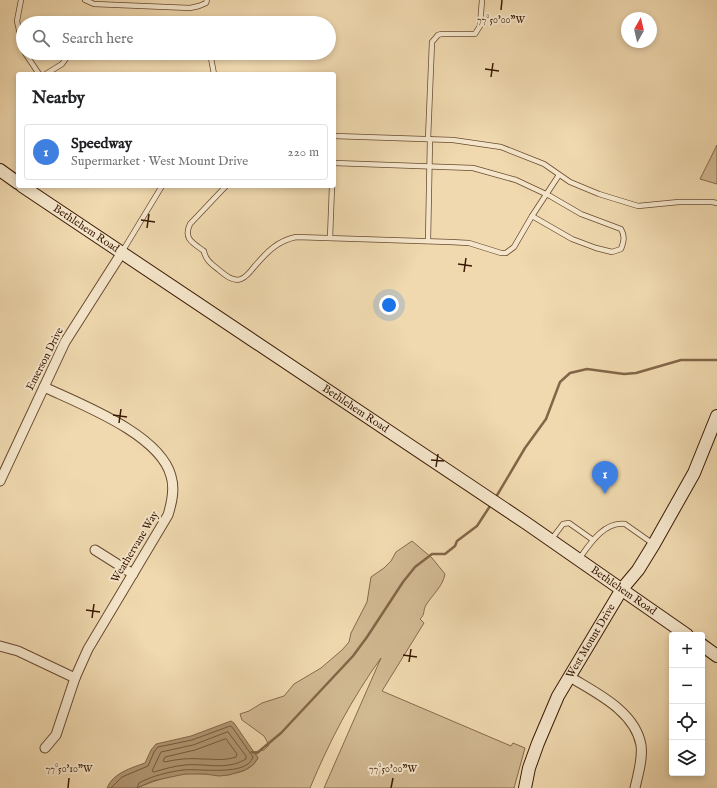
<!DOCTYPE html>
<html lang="en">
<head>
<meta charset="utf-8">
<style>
	:root { --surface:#fff; --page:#f2f2f2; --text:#202124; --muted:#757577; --line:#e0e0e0; --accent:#8f2418 }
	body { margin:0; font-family:"IM FELL English",serif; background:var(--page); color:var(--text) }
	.controls { position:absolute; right:12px; bottom:12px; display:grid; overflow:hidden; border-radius:4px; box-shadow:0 2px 6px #0003 }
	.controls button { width:36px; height:36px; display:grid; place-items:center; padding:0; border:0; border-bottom:1px solid var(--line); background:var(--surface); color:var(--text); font:20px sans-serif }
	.compass { position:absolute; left:621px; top:12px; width:36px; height:36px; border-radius:50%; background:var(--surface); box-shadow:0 2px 6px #0003; rotate:8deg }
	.you { position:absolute; left:389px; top:305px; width:14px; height:14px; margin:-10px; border:3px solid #fff; border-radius:50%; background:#1a73e8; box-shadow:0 0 0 6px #1a73e833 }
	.badge { display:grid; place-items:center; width:26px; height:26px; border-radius:50%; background:var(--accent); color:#fff; font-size:13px; font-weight:700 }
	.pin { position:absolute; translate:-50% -33px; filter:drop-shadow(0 1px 2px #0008) }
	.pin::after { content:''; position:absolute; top:21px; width:14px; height:12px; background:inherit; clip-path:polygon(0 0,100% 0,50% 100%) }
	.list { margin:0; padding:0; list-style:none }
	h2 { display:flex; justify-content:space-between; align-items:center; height:52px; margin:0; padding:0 16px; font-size:17px }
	h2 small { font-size:13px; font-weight:400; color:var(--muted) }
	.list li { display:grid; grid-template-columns:26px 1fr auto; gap:12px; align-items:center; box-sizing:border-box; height:56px; margin:0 8px 8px; padding:0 8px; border:1px solid var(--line); border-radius:4px }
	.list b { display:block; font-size:15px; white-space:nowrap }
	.list p { margin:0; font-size:13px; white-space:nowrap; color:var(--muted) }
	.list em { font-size:13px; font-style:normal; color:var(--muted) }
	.icon { flex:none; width:22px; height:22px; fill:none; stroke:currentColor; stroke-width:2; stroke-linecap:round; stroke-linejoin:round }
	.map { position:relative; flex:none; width:717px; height:788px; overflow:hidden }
	.search { position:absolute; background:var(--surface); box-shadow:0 2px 6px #0003; left:16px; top:16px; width:320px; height:44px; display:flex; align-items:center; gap:10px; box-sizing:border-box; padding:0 14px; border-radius:22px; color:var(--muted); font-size:15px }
	.panel { position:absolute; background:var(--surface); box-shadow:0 2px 6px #0003; left:16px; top:72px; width:320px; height:116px; border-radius:4px }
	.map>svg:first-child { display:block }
	.green { fill:#d1b992; stroke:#866a4c }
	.water { fill:#b29875; stroke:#826648 }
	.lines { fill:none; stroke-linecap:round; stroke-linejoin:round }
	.shore { stroke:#76593d; stroke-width:1 }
	.stream { stroke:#826648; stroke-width:2.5 }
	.service-casing { stroke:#684a30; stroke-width:6 }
	.minor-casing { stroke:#684a30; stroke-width:11 }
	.secondary-casing { stroke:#3a1a05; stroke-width:14 }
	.service { stroke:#f5e6cb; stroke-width:4.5 }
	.minor { stroke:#f5e6cb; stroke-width:9 }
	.secondary { stroke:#f5e6cb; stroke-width:12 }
	.ticks { fill:none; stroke:#3a1a05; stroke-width:1.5 }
	.labels { text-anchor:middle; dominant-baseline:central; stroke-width:4; stroke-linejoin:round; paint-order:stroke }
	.street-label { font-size:11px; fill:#3a1a05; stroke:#f5e6cb }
	.ticks-label { font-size:10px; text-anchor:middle; fill:#3a1a05; stroke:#f5e6cb; stroke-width:4; stroke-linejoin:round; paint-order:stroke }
</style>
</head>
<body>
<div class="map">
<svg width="717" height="788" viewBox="0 0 717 788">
	<rect width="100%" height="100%" fill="#f0d9af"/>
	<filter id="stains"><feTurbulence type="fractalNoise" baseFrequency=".005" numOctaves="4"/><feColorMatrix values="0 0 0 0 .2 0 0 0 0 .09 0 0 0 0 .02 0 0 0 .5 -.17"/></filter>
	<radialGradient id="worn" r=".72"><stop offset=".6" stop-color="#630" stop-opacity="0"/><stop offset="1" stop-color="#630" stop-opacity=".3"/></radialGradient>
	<g class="green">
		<polygon points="717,145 717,184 700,179"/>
		<path d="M412,541l20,17 13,16c-2,12 -12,20 -19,31 -3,5 -1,10 -6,14l4,4 -42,68 129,55 2,-3 12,5 -11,40h-190l57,-130c-29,40 -52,84 -71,130h-173c15,-6 30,-12 47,-14 21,-3 61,9 74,-16l-4,-6 10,-2 5,-5 -5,-9 -22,-16 -2,-6 9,-3 13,-8 22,-7 10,-12 27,-16 21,-18 7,-8 2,-9 16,-31 4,-25 13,-9 7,-7 5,-9z"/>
	</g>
	<path class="water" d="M231,721l3,2 24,35 -5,7 -8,5 -16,5 -10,1 -14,-2h-20l-33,7 -15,7h-30c6,-15 24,-20 38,-25l6,-13 5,-6 35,-8z"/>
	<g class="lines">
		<g class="shore">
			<path d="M228,732l18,24v3c-20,12 -40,4 -61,6 -11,1 -21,4 -31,7l-2,-1 9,-19 32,-7z"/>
			<path d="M226,739l11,15 -1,3c-13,4 -20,2 -34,2 -12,-1 -25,0 -37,3l-2,-1 2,-4 30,-7z"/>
			<path d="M111,788l11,-11 26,-11 6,-14 4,-5 34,-7 38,-14 2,1 21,30c-6,20 -54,11 -70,13 -15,2 -31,6 -44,13l-2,5"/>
		</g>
		<g class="stream">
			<polyline points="496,497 525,448 546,419 560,382 570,373 587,369 624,374 636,373 681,360 717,360"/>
			<polyline points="252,752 257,753 281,733 353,656 367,637 403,582 415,567 432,554 445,554 455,546 457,541 477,526 492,503"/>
		</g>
		<defs>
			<g id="service">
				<polyline points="21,0 17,21 23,48"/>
				<polyline points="85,0 94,4 190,8 199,6 206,3 207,0"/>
				<polyline points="25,53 39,74"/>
				<polyline points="210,53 214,74"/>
				<polyline points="46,74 62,64 70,53"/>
				<polyline points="334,136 453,140 501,147 544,164 570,182 599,194 638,206 679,202 712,202 717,203"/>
				<polyline points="428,139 432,42 438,35 441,34 475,34 480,26 482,0"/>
				<path d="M334,163l139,5 43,12 34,16 31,18 40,15c4,7 3,12 0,20l-9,3 -16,-4 -24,-9 -40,-23"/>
				<path d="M226,186l-36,38c-7,15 3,19 14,27 1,9 9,14 15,19 6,5 14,12 22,9 5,-2 10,-8 13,-12 13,-15 23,-26 42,-30l154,5 19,1 32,10h5l8,-6 18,-31 27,-41"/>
				<polyline points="330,238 332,186"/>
				<polyline points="428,241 430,139"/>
				<polyline points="122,252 162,186"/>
				<polyline points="551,540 563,524 569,523 593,540"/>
				<path d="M579,559c10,-14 25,-38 46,-35l27,19"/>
			</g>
			<g id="minor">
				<path d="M44,387c36,17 116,47 127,89 4,13 1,26 -3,39l-80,134 -13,29 -19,57 -11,13"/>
				<polyline points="0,481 65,342 121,254"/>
				<polyline points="95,550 133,574"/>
				<polyline points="0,646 18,651 75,678"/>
				<path d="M570,677c26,16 65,34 71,68 2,14 -3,29 -6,43"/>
			</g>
			<g id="secondary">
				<polyline points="0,170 18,183"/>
				<path id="s1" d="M22,186l504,337 161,112"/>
				<polyline points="702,645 717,656"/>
				<path id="s2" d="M525,788l4,-20 9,-25 20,-47 64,-107 16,-19 16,-26 40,-71 23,-57"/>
			</g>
		</defs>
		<use href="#service" class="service-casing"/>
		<use href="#minor" class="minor-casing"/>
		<use href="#secondary" class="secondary-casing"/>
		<use href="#service" class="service"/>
		<use href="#minor" class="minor"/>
		<use href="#secondary" class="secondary"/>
	</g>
	<path class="ticks" d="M501,10l1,-10M485,69l14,2M491,77l2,-14M141,220l14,2M147,228l2,-14M458,264l14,2M464,272l2,-14M113,415l14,2M119,423l2,-14M431,460l13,1M436,467l2,-13M86,610l14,2M92,618l2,-14M403,655l14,2M409,662l2,-13M68,788l1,-10M391,788l2,-10"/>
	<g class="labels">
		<g class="street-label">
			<text stroke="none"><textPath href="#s1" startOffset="77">Bethlehem Road</textPath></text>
			<text transform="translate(45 359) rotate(-63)">Emerson Drive</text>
			<text stroke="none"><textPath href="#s1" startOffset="401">Bethlehem Road</textPath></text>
			<text transform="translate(135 547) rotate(-59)">Weathervane Way</text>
			<text stroke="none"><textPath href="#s1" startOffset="725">Bethlehem Road</textPath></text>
			<text stroke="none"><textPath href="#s2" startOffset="162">West Mount Drive</textPath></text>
		</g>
	</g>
	<g class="ticks-label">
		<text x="501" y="23">77°50'00"W</text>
		<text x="69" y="772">77°50'10"W</text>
		<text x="393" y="772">77°50'00"W</text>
	</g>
	<rect width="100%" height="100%" filter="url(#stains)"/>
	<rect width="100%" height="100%" fill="url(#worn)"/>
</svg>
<div class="controls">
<button>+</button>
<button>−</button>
<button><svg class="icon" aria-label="locate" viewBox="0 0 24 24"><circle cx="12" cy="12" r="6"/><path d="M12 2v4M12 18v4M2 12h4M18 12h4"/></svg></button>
<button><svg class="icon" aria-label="layers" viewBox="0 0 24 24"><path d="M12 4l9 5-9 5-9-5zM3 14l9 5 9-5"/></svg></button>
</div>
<svg class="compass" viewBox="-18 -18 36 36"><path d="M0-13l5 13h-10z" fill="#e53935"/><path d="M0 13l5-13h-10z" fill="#757577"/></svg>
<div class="you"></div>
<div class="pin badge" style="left:605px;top:494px;background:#3f7fe0">1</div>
<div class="search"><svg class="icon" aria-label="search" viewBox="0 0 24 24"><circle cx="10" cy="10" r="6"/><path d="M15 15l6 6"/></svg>Search here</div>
<section class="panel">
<h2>Nearby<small></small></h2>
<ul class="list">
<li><span class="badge" style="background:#3f7fe0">1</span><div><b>Speedway</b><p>Supermarket · West Mount Drive</p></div><em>220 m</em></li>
</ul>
</section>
</div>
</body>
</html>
